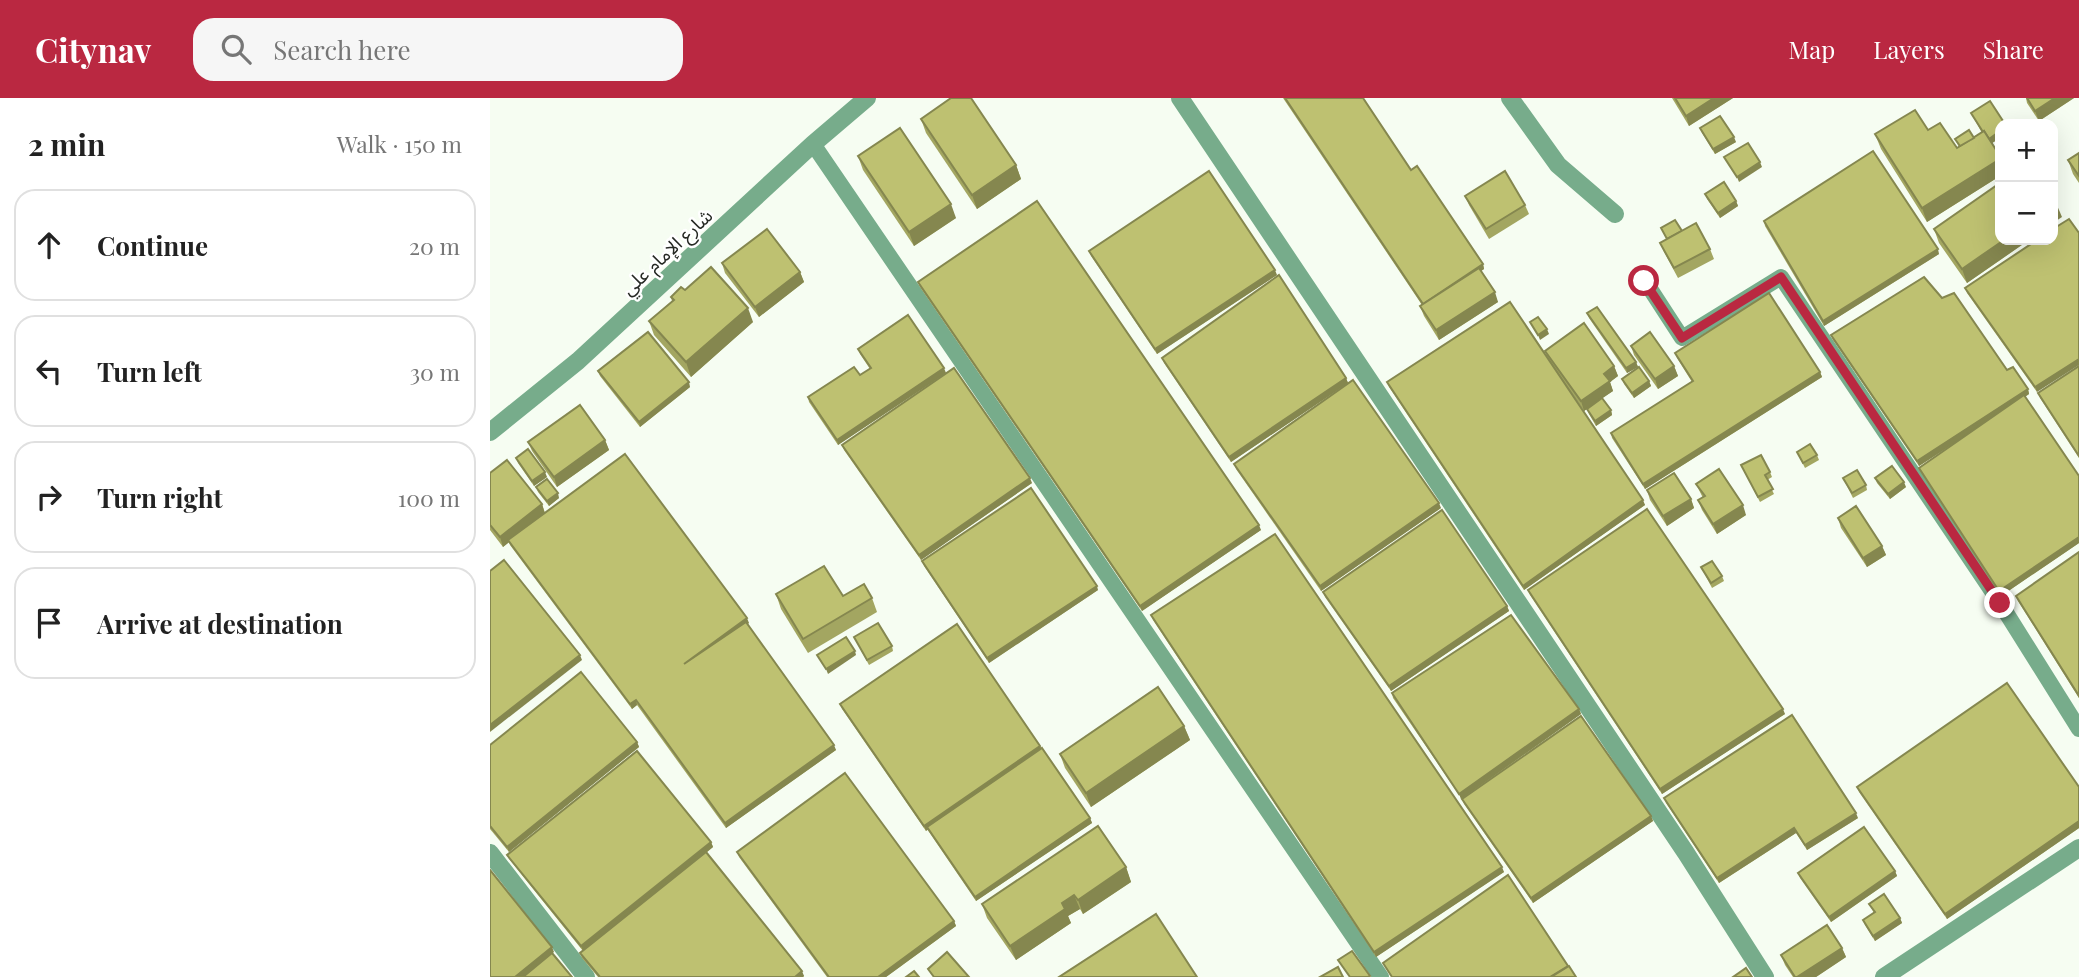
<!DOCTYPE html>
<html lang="en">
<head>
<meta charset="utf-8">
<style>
	:root { --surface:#fff; --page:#f6f6f6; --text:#222; --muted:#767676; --line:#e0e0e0; --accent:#ba2841 }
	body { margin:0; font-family:"Playfair Display","Noto Sans Arabic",serif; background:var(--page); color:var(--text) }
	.controls { position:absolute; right:21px; top:21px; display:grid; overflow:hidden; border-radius:14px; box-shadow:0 7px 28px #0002 }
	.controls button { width:63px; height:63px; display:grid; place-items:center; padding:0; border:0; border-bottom:2px solid var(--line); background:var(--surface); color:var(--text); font:35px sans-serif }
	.stop { position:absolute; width:21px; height:21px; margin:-16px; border:5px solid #ba2841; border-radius:50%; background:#fff }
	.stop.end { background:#ba2841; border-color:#fff; box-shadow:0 2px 7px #0008 }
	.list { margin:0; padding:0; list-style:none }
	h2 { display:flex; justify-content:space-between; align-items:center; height:91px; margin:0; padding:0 28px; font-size:30px }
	h2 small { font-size:23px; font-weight:400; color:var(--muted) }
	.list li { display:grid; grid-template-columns:46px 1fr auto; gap:21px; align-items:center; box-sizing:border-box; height:112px; margin:0 14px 14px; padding:0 14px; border:2px solid var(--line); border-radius:21px }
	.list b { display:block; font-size:26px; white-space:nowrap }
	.list em { font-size:23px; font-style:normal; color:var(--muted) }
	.icon { flex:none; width:38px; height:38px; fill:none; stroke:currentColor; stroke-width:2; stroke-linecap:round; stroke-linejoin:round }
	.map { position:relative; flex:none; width:1589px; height:879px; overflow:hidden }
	header { display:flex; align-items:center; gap:42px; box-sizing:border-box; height:98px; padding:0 35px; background:var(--accent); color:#fff }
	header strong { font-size:33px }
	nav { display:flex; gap:38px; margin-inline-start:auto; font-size:24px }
	.search { width:490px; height:63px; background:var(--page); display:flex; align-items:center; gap:18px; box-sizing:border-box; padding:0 24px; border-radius:21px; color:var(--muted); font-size:26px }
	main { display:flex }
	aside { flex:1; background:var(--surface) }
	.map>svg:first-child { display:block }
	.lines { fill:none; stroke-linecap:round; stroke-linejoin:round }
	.service { stroke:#77ac8b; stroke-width:16 }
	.minor { stroke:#77ac8b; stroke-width:18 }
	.tertiary { stroke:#77ac8b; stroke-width:18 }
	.wall { fill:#a3a661 }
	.shaded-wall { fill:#85874f }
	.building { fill:#bec171; stroke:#85874f; stroke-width:2 }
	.route { stroke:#ba2841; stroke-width:9 }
	.labels { text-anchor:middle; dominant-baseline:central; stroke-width:5; stroke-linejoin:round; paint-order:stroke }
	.street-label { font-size:19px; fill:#262924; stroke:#fff }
</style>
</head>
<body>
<header>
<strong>Citynav</strong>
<div class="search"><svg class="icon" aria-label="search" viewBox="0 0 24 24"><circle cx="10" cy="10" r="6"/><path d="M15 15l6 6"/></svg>Search here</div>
<nav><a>Map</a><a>Layers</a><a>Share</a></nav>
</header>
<main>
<aside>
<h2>2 min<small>Walk · 150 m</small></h2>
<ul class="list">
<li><svg class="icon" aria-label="ahead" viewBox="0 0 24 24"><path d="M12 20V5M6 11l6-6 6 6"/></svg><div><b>Continue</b></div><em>20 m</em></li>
<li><svg class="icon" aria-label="left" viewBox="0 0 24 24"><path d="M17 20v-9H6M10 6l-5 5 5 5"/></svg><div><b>Turn left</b></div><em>30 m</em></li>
<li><svg class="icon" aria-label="right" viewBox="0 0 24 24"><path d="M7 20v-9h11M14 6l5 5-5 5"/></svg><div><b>Turn right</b></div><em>100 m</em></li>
<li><svg class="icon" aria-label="arrive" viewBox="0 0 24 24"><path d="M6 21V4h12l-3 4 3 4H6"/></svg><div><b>Arrive at destination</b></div></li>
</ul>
</aside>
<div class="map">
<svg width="1589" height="879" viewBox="0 0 1589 879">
	<rect width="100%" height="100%" fill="#f6fdf2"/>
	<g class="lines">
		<g class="service">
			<polyline points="323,46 891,879"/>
			<polyline points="1155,183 1192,240 1291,179 1510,505 1589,631"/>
		</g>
		<g class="minor">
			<polyline points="690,0 1196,755 1275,879"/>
			<polyline points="1020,0 1068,67 1125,116"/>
			<polyline points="0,755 96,879"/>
			<polyline points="1394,879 1589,750"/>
		</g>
		<polyline class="tertiary" points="0,334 88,263 323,46 377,0"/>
	</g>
	<g class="wall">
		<polygon points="793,0 873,0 921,72 993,166 994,171 991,173 1008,204 949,242 934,218 930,208 932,207"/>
		<polygon points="1182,0 1243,0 1199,28"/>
		<polygon points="1536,0 1584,0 1549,23 1537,5"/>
		<polygon points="1481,15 1510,26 1510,40 1502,45 1510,58 1510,78 1437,124 1391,51 1385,36 1438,32 1467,50 1469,49 1465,41 1484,40 1492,35"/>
		<polygon points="431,21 526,67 531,81 487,111 436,35"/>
		<polygon points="1210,30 1246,44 1225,56 1212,35"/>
		<polygon points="1589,55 1589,85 1583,76 1578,62"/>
		<polygon points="368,58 466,120 424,148 373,72"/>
		<polygon points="1215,96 1246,103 1248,108 1230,120 1217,101"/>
		<polygon points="975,98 1035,107 1039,116 999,141 979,107"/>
		<polygon points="1579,121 1547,294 1477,195 1475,190"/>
		<polygon points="1274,123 1449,156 1334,228 1275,128"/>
		<polygon points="1171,130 1192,133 1220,151 1224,161 1188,180 1174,154 1170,145 1177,141"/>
		<polygon points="1444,131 1510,142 1539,142 1477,185 1449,145"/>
		<polygon points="599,153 787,177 667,256 601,158"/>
		<polygon points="232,165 310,174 314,184 269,219 235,175"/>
		<polygon points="428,184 771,432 652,513 430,189"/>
		<polygon points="195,192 263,224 201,279 164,237 159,223 182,203 181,199"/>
		<polygon points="1452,200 1517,272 1538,291 1539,296 1535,299 1589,378 1589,445 1511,498 1431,375 1429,370 1468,343 1429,368 1343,242 1341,237"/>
		<polygon points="1097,215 1146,264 1148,269 1137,275 1099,220"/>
		<polygon points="1141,248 1184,268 1188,278 1168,291 1144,257"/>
		<polygon points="368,251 456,275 348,347 319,304 318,299 370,277 380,271 370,256"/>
		<polygon points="1055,253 1124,268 1128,278 1120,284 1123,293 1112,300 1121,312 1122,317 1106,328 1099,316 1097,311 1104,306 1094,313 1074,284 1155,407 1034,492 899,289 897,284 1058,261"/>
		<polygon points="1185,255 1330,274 1332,279 1155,391 1122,340 1121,335 1202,284 1187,260"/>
		<polygon points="672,260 856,280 858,285 741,364 674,265"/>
		<polygon points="1589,268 1589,360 1550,300 1548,295"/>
		<polygon points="108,273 200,289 150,329 110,278"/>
		<polygon points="1132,281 1159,283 1161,288 1144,300 1134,286"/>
		<polygon points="115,342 119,352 67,389 42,353 38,344"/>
		<polygon points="352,347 542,385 431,462 354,352"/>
		<polygon points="1307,354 1327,357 1329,362 1315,370"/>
		<polygon points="26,360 57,379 44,388 28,365"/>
		<polygon points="744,366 951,410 831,493 746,371"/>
		<polygon points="1251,367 1280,374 1282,379 1277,382 1284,396 1270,404"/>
		<polygon points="0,375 52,406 55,415 259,525 257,526 346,652 236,730 147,607 142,611 20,447 19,444 13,449 0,432"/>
		<polygon points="1353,380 1376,387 1377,392 1363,400"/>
		<polygon points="1385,380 1416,389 1400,401 1387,385"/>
		<polygon points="1206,386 1256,417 1227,436 1212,412 1208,402 1213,400"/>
		<polygon points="46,389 69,400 59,408 48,394"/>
		<polygon points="1157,392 1201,401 1204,410 1177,428 1160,402"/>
		<polygon points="1348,420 1392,448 1396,457 1377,469 1351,430"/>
		<polygon points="1589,454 1589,600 1528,503 1526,498"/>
		<polygon points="432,463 608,492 499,565 434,468"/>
		<polygon points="1211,469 1232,478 1234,483 1222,490"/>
		<polygon points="1038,492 1295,616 1172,696 1040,497"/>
		<polygon points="833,494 1017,508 1019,513 901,593 835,499"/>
		<polygon points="286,496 382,500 387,514 318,555 291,511"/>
		<polygon points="661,517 1014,774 886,859 663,522"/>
		<polygon points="364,539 402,548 403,553 379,567"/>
		<polygon points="902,595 1089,611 1091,616 976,698 1161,718 1163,723 1043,805 974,706 972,701 903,600"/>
		<polygon points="350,606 550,648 600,720 602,725 486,803 437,731 436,733 352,611"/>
		<polygon points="694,628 700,642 601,709 575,670 570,656"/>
		<polygon points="147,644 149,649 19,754 0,731 0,647"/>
		<polygon points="1367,689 1589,689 1589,730 1457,821 1369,694"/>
		<polygon points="1174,700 1368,720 1317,752 1306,735 1229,785 1176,705"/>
		<polygon points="221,744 223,749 216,755 314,878 313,879 108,879 92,860 90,855 172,790 93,853 19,761 17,757"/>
		<polygon points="247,754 464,823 466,828 396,879 337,879 249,759"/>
		<polygon points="636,769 641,784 593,816 590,811 578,818 581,825 526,862 497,820 492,806"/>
		<polygon points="1405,773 1407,778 1341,824 1310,780 1308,775"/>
		<polygon points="1379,806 1410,820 1412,825 1385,843 1375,827 1373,822 1384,815"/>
		<polygon points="1352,850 1356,859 1326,879 1303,879 1295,867 1291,857"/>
	</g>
	<g class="shaded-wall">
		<polygon points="1224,0 1243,0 1199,28 1196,18"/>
		<polygon points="1565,0 1584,0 1549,23 1545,13"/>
		<polygon points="1510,33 1510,40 1499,47 1498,42"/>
		<polygon points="1244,39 1246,44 1225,56 1223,51"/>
		<polygon points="1510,61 1510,78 1437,124 1432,110"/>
		<polygon points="1270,64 1272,69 1249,84 1247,79"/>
		<polygon points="526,67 531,81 487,111 482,97"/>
		<polygon points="1246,103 1248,108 1230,120 1228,115"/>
		<polygon points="1566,105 1572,119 1563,125 1563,108"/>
		<polygon points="461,106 466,120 424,148 419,134"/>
		<polygon points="1514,142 1539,142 1477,185 1472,171"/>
		<polygon points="1448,151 1449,156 1334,228 1333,223"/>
		<polygon points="993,166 994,171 935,211 933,206"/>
		<polygon points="785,172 787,177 667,256 665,251"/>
		<polygon points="310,174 314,184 269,219 265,209"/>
		<polygon points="1005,194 1008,204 949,242 946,232"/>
		<polygon points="258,210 263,224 201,279 196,264"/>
		<polygon points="1057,231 1059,236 1050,242 1048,237"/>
		<polygon points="1589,261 1589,267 1547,294 1545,289"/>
		<polygon points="1146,264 1148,269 1137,275 1136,270"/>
		<polygon points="1124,268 1128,278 1120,284 1123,293 1094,313 1091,303 1114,276"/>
		<polygon points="1184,268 1188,278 1168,291 1165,281"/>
		<polygon points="454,270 456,275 348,347 347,342"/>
		<polygon points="1330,274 1332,279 1155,391 1153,386"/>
		<polygon points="856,280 858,285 741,364 739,359"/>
		<polygon points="1159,283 1161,288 1144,300 1142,295"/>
		<polygon points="199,284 200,289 150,329 149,324"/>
		<polygon points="1538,291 1539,296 1429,368 1427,363"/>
		<polygon points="1121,312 1122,317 1106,328 1105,323"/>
		<polygon points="115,342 119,352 67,389 64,379"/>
		<polygon points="55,374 57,379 44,388 42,383"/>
		<polygon points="540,380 542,385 431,462 429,457"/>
		<polygon points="1414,384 1416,389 1400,401 1398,396"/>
		<polygon points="68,395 69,400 59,408 57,403"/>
		<polygon points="1201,401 1204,410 1177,428 1173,418"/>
		<polygon points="1153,402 1155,407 1034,492 1033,488"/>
		<polygon points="949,405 951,410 831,493 830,488"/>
		<polygon points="52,406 55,416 13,449 10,439"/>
		<polygon points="1253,407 1256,417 1227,436 1223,426"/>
		<polygon points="769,427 771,432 652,513 650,508"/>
		<polygon points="1589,439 1589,445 1511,498 1509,493"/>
		<polygon points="1392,448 1396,457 1377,469 1373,460"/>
		<polygon points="607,488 608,492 499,565 497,560"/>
		<polygon points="1017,508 1019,513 901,593 899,588"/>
		<polygon points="257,520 259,525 196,571 194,566"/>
		<polygon points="365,553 366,557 338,576 336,571"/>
		<polygon points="90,557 92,562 0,634 0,627"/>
		<polygon points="146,602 147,607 142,611 140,606"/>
		<polygon points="1089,611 1091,616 971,701 969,696"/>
		<polygon points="1293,611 1295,616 1172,696 1170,691"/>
		<polygon points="694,628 700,642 601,709 596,695"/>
		<polygon points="147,644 149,649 19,754 17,749"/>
		<polygon points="344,647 346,652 236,730 235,725"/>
		<polygon points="550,648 552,653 436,733 434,728"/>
		<polygon points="1366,715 1368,720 1317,752 1315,747"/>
		<polygon points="1161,718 1163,723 1043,805 1041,800"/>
		<polygon points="600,720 602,725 486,803 485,799"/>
		<polygon points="1589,723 1589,730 1457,821 1455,816"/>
		<polygon points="1304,730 1306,735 1229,785 1227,780"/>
		<polygon points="221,744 223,749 93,853 91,848"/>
		<polygon points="636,769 641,784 593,816 588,802"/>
		<polygon points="1012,769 1014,774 886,859 884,854"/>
		<polygon points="1405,773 1407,778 1341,824 1339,819"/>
		<polygon points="584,797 590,811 578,818 581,825 526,862 520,848 572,805"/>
		<polygon points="1410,820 1412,825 1385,843 1383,838"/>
		<polygon points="464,823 466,828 396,879 388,879"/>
		<polygon points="62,849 64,854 33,879 25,879"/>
		<polygon points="1352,850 1356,859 1326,879 1307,879"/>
		<polygon points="312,873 314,878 313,879 305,879"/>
	</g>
	<g class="building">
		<polygon points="461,0 481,0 526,67 482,97 431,21"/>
		<polygon points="795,0 873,0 921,72 927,68 993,166 933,206"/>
		<polygon points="1185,0 1224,0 1196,18"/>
		<polygon points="1537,0 1565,0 1545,13"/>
		<polygon points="1500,3 1515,26 1510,26 1510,33 1499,41 1494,33 1493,34 1481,15"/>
		<polygon points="1425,12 1438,32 1450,25 1467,50 1494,33 1510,58 1510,61 1432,110 1385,36"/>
		<polygon points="1230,18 1244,39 1223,51 1210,30"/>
		<polygon points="410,30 461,106 419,134 368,58"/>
		<polygon points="1479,32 1484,40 1470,48 1465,41"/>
		<polygon points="1258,45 1270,64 1247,79 1234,59"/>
		<polygon points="1383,53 1448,151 1333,223 1274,123"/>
		<polygon points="1589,55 1589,78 1578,62"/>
		<polygon points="719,73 785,172 665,251 599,153"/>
		<polygon points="1015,73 1035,107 996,131 975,98"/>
		<polygon points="1234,84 1246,103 1228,115 1215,96"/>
		<polygon points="1510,85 1510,142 1514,142 1472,171 1444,131"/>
		<polygon points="547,103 769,427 650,508 428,184"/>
		<polygon points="1579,121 1589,135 1589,261 1545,289 1475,190 1547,142 1563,142 1563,131"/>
		<polygon points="1185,122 1192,133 1177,141 1171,130"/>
		<polygon points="1206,125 1220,151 1184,170 1170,145"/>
		<polygon points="277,131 310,174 265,209 232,165"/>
		<polygon points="221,169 258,210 196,264 159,223 184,202 181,199 191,189 195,192"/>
		<polygon points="989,170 1005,194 946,232 930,208"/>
		<polygon points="789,177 856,280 739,359 672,260"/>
		<polygon points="1434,179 1452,200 1464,195 1517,272 1523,269 1538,291 1427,363 1341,237"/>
		<polygon points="1279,195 1330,274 1153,386 1121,335 1203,283 1185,255"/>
		<polygon points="1020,204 1153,402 1033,488 897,284"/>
		<polygon points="1107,209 1146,264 1136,270 1097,215"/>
		<polygon points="418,217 454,270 347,342 318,299 364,269 370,277 381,270 368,251"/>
		<polygon points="1048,219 1057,231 1048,237 1040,224"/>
		<polygon points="1094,225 1124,268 1114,276 1120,283 1091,303 1055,253"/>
		<polygon points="158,234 199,284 149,324 108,273"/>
		<polygon points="1160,234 1184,268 1165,281 1141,248"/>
		<polygon points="1589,268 1589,358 1548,295"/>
		<polygon points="1149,269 1159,283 1142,295 1132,281"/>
		<polygon points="464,270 540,380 429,457 352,347"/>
		<polygon points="863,282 949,405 830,488 744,366"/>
		<polygon points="1534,297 1589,378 1589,439 1509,493 1429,370"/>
		<polygon points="1112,300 1121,312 1105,323 1097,311"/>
		<polygon points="90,307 115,342 64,379 38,344"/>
		<polygon points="1320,346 1327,357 1313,365 1307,354"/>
		<polygon points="38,351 55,374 42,383 26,360"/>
		<polygon points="135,356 257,520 194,566 256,524 344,647 235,725 146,602 140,606 18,442"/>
		<polygon points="1271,357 1280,374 1275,377 1283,391 1268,399 1251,367"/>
		<polygon points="17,362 52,406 10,439 0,427 0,375"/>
		<polygon points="1402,368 1414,384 1398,396 1385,380"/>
		<polygon points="1229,371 1253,407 1223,426 1208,402 1215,398 1206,386"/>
		<polygon points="1367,372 1376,387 1362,395 1353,380"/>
		<polygon points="1184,375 1201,401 1173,418 1157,392"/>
		<polygon points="57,381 68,395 57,403 46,389"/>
		<polygon points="541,390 607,488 497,560 432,463"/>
		<polygon points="1366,408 1392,448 1373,460 1348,420"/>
		<polygon points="1157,411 1293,611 1170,691 1038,492"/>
		<polygon points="952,412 1017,508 899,588 833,494"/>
		<polygon points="785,436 1012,769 884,854 661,517"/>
		<polygon points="1589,454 1589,598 1526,498"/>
		<polygon points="14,462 90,557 0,627 0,473"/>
		<polygon points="1222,463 1232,478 1221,485 1211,469"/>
		<polygon points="334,468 353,498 374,486 382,500 313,541 286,496"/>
		<polygon points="1021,517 1089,611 969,696 902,595"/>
		<polygon points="388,525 402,548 377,562 364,539"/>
		<polygon points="467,526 550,648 434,728 350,606"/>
		<polygon points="356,539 365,553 336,571 327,557"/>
		<polygon points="91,574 147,644 17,749 0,728 0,647"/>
		<polygon points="1517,585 1589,689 1589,723 1455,816 1367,689"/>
		<polygon points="668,589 694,628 596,695 570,656"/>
		<polygon points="1302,617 1366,715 1315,747 1304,730 1227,780 1174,700"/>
		<polygon points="1091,618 1161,718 1041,800 972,701"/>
		<polygon points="552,650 600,720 485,799 437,729"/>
		<polygon points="147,653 221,744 91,848 17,757"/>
		<polygon points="355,675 464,823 388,879 339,879 247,754"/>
		<polygon points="608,728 636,769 588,802 584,797 572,805 575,811 520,848 492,806"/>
		<polygon points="1374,729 1405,773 1339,819 1308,775"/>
		<polygon points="216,754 312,873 305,879 110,879 90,855"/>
		<polygon points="0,772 62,849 25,879 0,879"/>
		<polygon points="1018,777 1078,868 1060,879 902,879 893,865"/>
		<polygon points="1394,796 1410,820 1383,838 1373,822 1385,814 1379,806"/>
		<polygon points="666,816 707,879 569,879"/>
		<polygon points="1337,827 1352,850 1307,879 1305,879 1291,857"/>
		<polygon points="862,853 880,878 878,879 860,879 848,862"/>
		<polygon points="457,854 479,879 444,879 438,871"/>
		<polygon points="62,855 82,879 33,879"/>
		<polygon points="1079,868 1086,879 1061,879"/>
		<polygon points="848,869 853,879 830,879"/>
		<polygon points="1256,870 1262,879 1243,879"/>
		<polygon points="424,873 429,879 416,879"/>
	</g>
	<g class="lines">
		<polyline class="route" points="1154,183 1192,240 1291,179 1510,505"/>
	</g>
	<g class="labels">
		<g class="street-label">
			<text transform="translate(176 153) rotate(-43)">شارع الإمام علي</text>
		</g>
	</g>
</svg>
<div class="controls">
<button>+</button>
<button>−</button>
</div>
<div class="stop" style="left:1154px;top:183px"></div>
<div class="stop end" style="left:1510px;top:505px"></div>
</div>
</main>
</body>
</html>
